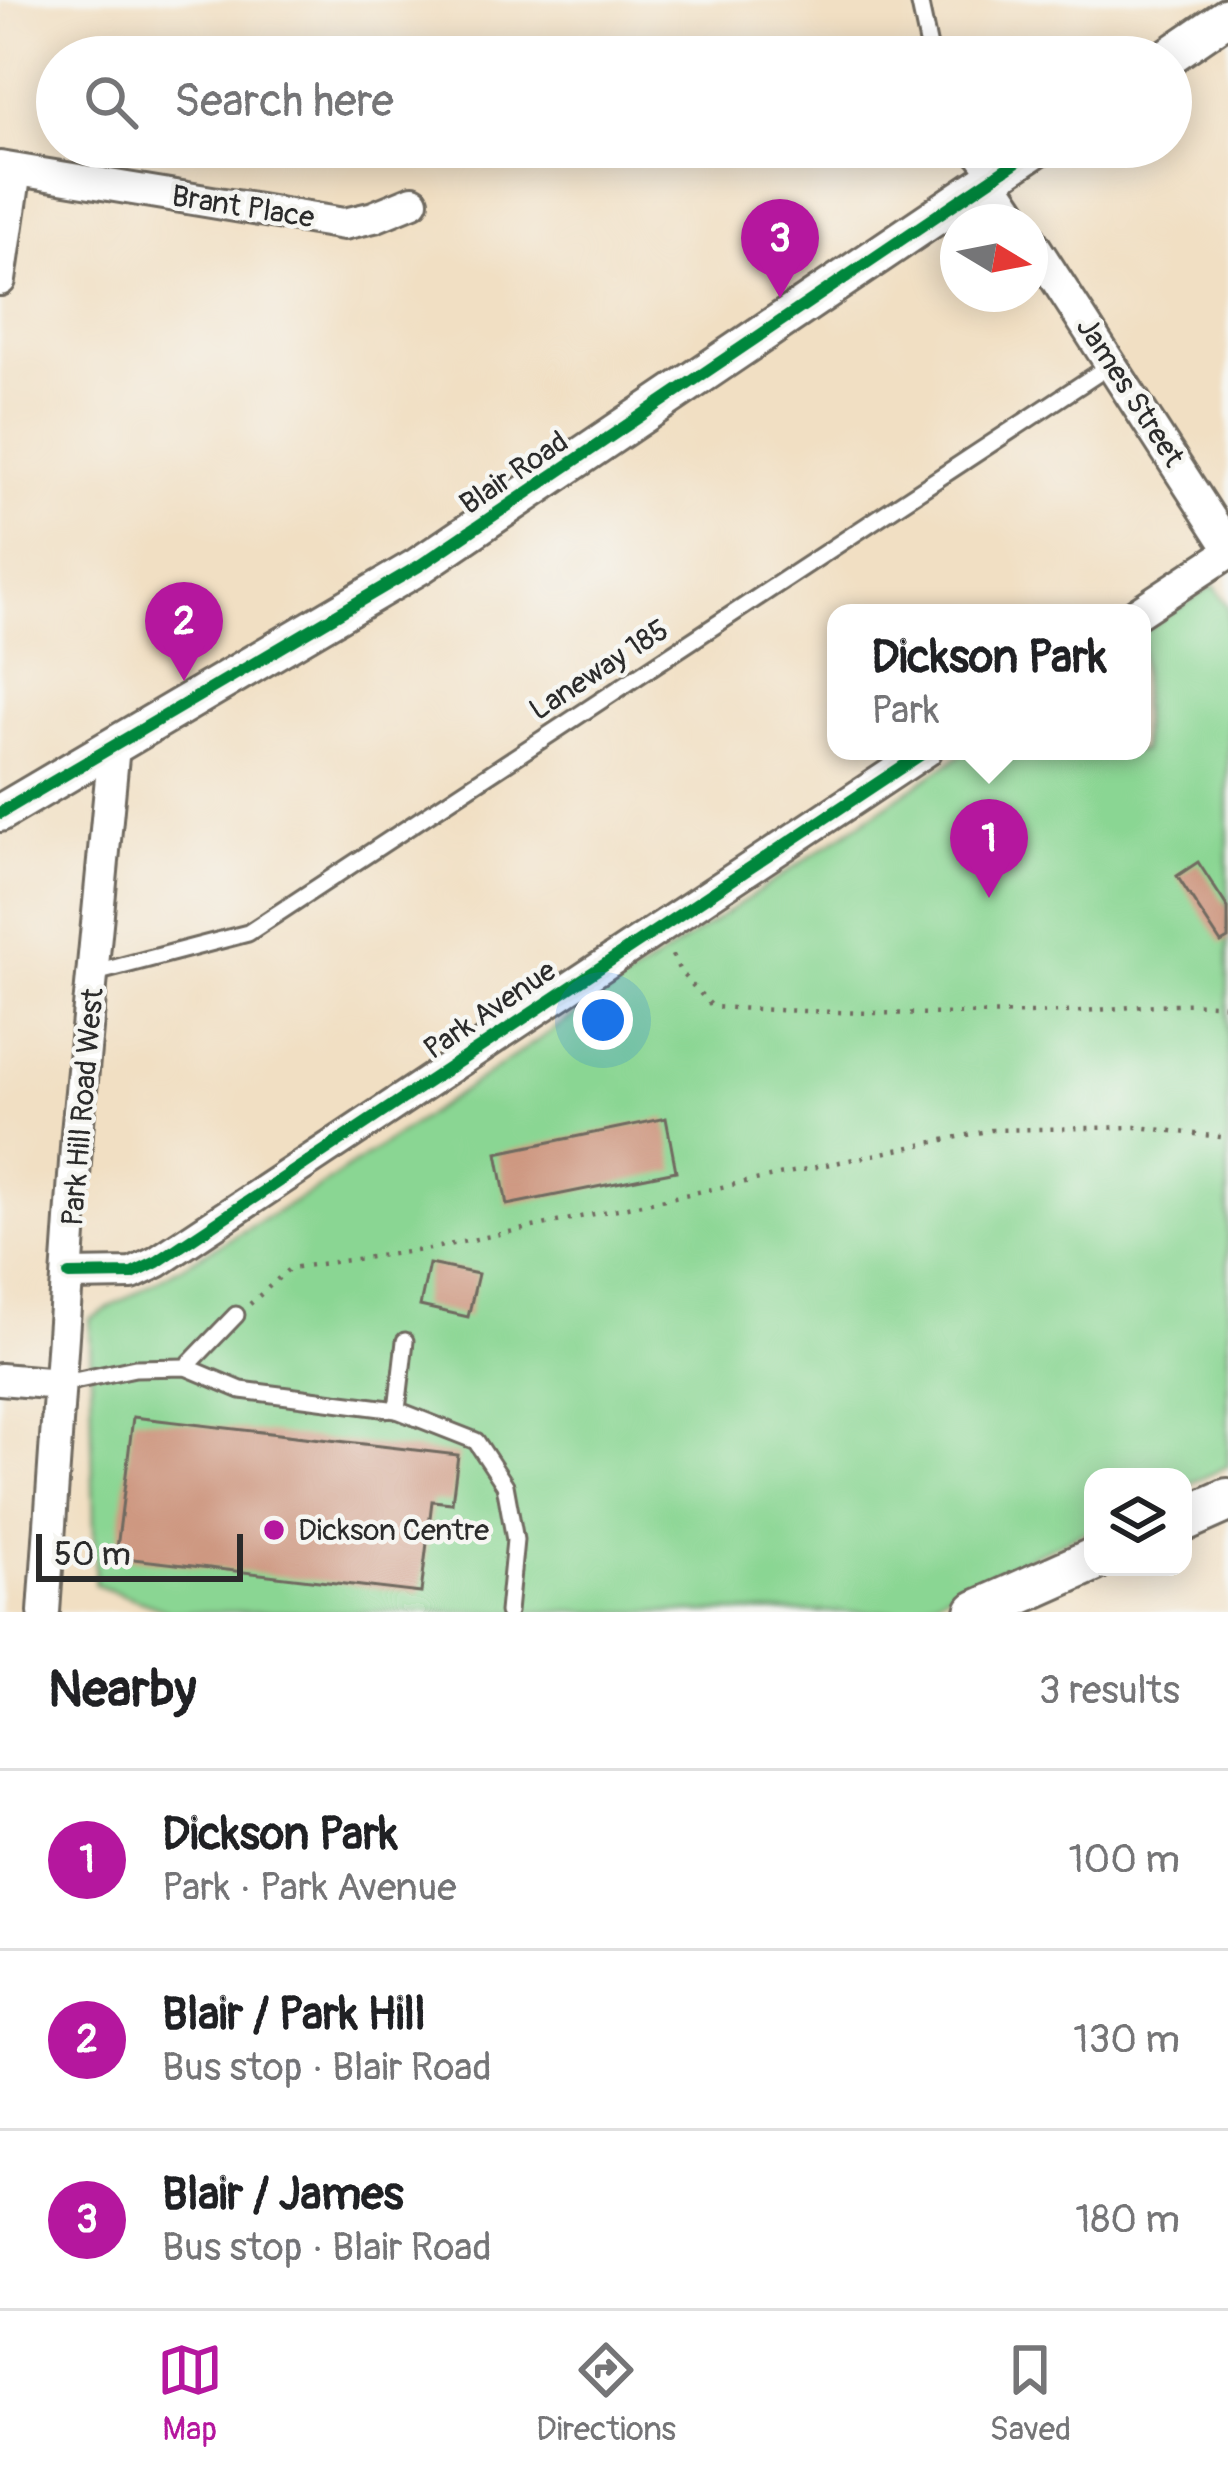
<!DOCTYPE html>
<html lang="en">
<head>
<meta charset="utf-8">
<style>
	:root { --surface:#fff; --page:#f2f2f2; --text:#202124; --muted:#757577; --line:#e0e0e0; --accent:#b5179e }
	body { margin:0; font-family:Pangolin,sans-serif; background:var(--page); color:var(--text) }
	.controls { position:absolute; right:36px; bottom:36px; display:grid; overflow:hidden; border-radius:24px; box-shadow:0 6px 30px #0003 }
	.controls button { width:108px; height:108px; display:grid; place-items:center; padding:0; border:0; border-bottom:3px solid var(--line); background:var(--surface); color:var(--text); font:60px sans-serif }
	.compass { position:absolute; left:940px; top:204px; width:108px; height:108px; border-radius:50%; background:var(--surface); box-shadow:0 6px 30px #0003; rotate:100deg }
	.scale { position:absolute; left:36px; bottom:30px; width:207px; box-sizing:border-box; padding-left:12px; border:6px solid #2b2b2b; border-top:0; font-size:33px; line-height:42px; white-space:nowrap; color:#2b2b2b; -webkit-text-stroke:9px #f6f6f2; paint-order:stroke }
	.you { position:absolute; left:603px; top:1020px; width:42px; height:42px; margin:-30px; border:9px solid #fff; border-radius:50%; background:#1a73e8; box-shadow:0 0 0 18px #1a73e833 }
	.badge { display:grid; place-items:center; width:78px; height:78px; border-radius:50%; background:var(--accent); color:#fff; font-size:39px; font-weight:700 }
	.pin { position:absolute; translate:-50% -99px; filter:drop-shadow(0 3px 6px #0008) }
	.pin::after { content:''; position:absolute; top:63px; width:42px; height:36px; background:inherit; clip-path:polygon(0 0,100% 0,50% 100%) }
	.popup { position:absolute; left:827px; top:604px; width:324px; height:156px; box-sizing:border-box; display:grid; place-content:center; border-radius:24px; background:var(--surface); filter:drop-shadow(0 3px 9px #0005); font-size:39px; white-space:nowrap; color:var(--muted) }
	.popup b { font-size:45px; color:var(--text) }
	.popup::after { content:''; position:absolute; left:50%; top:100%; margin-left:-24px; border:24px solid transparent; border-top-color:var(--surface) }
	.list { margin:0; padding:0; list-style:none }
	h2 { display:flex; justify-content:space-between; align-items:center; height:156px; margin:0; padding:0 48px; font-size:51px }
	h2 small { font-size:39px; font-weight:400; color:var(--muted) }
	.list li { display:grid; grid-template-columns:78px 1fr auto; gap:36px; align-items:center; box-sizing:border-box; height:180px; padding:0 48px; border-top:3px solid var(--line) }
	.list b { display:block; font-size:45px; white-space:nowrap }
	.list p { margin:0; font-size:39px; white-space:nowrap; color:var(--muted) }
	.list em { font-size:39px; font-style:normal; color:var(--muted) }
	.icon { flex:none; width:66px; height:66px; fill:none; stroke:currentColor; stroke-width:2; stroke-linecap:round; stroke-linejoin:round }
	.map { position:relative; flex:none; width:1228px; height:1612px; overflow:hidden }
	.search { position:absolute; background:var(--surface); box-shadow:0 6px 30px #0003; left:36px; right:36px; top:36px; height:132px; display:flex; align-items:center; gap:30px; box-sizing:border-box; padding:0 42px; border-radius:66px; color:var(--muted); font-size:45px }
	.sheet { height:696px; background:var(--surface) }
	nav { display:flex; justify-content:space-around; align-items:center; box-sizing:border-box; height:168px; border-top:3px solid var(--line); background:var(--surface); font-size:33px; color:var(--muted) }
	nav a { display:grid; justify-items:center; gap:6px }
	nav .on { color:var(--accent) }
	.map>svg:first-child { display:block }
	.green { fill:#8ad693; stroke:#5a805f; stroke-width:3 }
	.building { fill:#ce9881 }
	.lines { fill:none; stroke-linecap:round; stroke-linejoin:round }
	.service-casing { stroke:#706a60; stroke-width:21 }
	.minor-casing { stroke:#706a60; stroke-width:36 }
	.tertiary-casing { stroke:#706a60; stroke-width:42 }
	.secondary-casing { stroke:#706a60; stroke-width:48 }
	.path { stroke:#706a60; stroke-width:4.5; stroke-dasharray:3 9; stroke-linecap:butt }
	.service { stroke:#fff; stroke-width:15 }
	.minor { stroke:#fff; stroke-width:30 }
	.tertiary { stroke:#fff; stroke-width:36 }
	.secondary { stroke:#fff; stroke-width:42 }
	.cycleway-casing { stroke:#f6f6f2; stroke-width:20 }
	.cycleway { stroke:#00873e; stroke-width:12 }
	.poi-dot { fill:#b5179e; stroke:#f6f6f2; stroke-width:4.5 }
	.labels { text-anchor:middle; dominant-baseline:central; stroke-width:9; stroke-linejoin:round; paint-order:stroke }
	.street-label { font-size:30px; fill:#2b2b2b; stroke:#f6f6f2 }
	.poi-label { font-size:30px; fill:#2b2b2b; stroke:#f6f6f2; text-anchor:start }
</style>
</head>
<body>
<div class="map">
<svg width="1228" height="1612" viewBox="0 0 1228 1612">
	<rect width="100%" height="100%" fill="#f6f6f2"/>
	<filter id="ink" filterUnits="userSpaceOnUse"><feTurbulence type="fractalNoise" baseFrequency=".00833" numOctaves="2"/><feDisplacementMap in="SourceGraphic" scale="24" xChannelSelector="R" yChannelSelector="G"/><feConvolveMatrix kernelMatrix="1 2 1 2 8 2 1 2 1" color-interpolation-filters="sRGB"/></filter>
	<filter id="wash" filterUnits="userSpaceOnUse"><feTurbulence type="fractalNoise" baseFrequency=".004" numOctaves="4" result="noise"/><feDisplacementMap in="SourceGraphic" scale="48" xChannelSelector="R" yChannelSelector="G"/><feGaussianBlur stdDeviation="2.7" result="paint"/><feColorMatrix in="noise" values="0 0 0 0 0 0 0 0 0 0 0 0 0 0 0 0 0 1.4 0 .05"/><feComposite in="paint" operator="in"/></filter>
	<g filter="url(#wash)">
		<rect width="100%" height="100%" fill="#f1dfc3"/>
		<polygon class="green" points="1214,585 1228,607 1228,1466 1183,1487 1183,1477 1093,1477 1093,1528 905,1612 172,1612 95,1585 90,1319 317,1189 967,751 1142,751 1142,633"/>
		<g id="blocks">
			<g class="building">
				<polygon points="1198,862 1228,908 1228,939 1221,943 1177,876"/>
				<polygon points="666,1118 676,1171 507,1205 497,1153"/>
				<polygon points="429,1264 478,1274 468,1317 420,1306"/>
				<polygon points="133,1417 458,1455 452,1503 432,1501 421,1593 116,1557"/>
			</g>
		</g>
	</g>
	<g filter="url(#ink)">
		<use href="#blocks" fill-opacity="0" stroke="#706a60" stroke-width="3"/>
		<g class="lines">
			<defs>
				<g id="service">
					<polyline points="919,0 931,57"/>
					<polyline points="967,147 989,177"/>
					<polyline points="95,973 248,933 1112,364"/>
					<polyline points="186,1367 236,1315"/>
					<polyline points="60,1384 135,1368 186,1367 241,1390 397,1410 405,1341"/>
					<polyline points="397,1410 476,1441 505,1485 515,1540 508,1612"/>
				</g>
				<g id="minor">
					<polyline points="0,167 344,224 374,217 413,201"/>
					<polyline points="991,180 1019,222"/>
					<polyline points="1030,239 1228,546"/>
					<polyline points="0,280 16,170"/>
					<polyline points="1137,613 1228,553"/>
					<polyline points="69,1275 132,1274 157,1262 926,751"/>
					<polyline points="0,1379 60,1384"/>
					<polyline points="44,1612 77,1133 114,746"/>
				</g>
				<g id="tertiary">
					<polyline points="1168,57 1228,16"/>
					<polyline points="0,813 419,566 1038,147"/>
				</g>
				<g id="secondary">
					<polyline points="1183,1520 1228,1500"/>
					<polyline points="977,1612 1093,1560"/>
				</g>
			</defs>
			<use href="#service" class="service-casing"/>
			<use href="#minor" class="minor-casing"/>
			<use href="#tertiary" class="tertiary-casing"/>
			<use href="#secondary" class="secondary-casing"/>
			<g class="path">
				<path d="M672,955l9,18 32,34c117,6 233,9 350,5 55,-2 109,-12 165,-7"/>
				<polyline points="250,1304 290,1268 429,1249 991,1130 1139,1127 1228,1138"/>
			</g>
			<use href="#service" class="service"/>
			<use href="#minor" class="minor"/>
			<use href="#tertiary" class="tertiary"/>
			<use href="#secondary" class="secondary"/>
			<defs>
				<g id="cycleway">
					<polyline points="0,813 419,566 1038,147"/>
					<polyline points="69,1275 132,1274 157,1262 926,751"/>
				</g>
			</defs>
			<use href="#cycleway" class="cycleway-casing"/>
			<use href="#cycleway" class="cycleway"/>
		</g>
	</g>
	<circle class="poi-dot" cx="274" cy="1530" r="12"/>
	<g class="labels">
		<g class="street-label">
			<text transform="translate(243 207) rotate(9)">Brant Place</text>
			<text transform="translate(1130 392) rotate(57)">James Street</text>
			<text transform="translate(514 473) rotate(-34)">Blair Road</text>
			<text transform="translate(599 670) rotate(-33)">Laneway 185</text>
			<text transform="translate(490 1010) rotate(-34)">Park Avenue</text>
			<text transform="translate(83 1107) rotate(-85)">Park Hill Road West</text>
		</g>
		<g class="poi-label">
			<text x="298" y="1530">Dickson Centre</text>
		</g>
	</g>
</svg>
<div class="controls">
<button><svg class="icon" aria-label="layers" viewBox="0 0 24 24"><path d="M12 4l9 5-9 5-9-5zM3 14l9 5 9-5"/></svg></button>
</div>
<svg class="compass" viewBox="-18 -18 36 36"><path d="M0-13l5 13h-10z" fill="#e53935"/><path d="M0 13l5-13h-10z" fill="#757577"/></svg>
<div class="scale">50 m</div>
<div class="you"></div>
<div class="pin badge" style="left:989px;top:898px">1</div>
<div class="popup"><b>Dickson Park</b>Park</div>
<div class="pin badge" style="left:184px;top:681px">2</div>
<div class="pin badge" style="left:780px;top:298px">3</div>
<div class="search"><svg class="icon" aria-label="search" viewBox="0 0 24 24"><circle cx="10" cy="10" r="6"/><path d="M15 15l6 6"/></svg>Search here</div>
</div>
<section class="sheet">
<h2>Nearby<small>3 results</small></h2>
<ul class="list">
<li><span class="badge">1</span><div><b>Dickson Park</b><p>Park · Park Avenue</p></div><em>100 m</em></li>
<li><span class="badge">2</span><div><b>Blair / Park Hill</b><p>Bus stop · Blair Road</p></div><em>130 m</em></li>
<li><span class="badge">3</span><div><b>Blair / James</b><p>Bus stop · Blair Road</p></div><em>180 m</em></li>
</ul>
</section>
<nav>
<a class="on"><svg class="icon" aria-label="map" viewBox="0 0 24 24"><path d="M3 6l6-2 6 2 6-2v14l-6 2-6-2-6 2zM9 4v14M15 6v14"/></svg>Map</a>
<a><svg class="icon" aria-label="directions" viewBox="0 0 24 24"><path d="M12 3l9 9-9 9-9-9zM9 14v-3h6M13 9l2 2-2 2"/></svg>Directions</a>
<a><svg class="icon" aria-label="saved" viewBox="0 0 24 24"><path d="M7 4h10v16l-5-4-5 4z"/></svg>Saved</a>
</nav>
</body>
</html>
